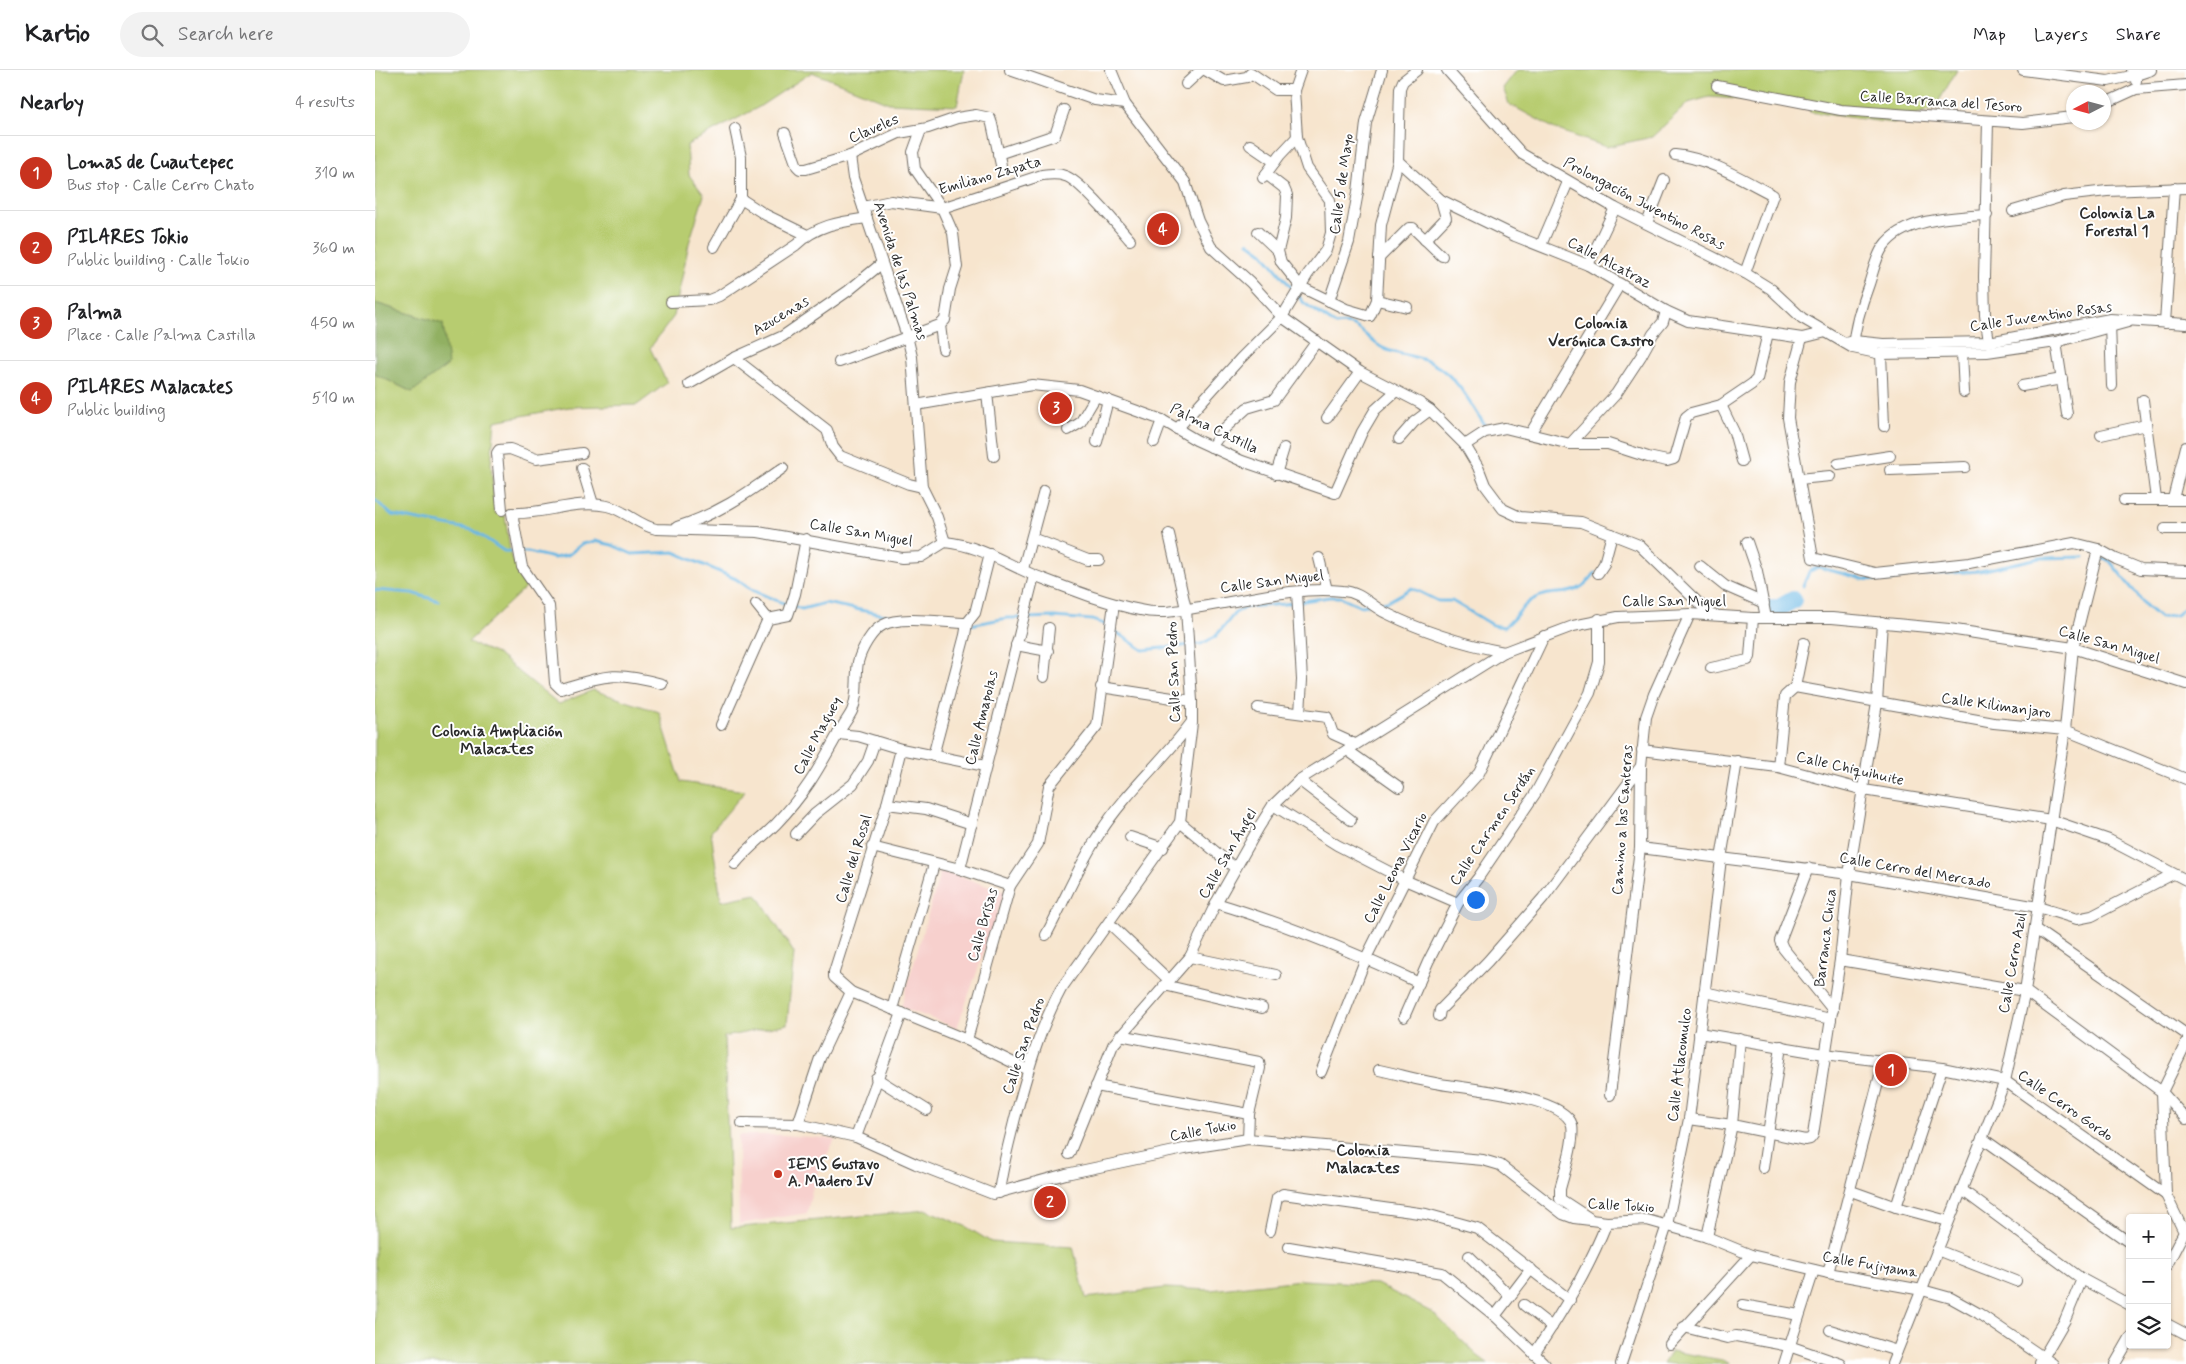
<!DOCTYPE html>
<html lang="en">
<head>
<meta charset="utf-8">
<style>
	:root { --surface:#fff; --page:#f2f2f2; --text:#202124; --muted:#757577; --line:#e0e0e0; --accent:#c8321e }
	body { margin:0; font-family:Mynerve,sans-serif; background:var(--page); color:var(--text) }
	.controls { position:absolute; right:15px; bottom:15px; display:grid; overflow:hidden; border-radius:5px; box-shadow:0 1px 4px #0004 }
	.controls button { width:45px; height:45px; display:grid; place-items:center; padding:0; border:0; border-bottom:1px solid var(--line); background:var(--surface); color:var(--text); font:25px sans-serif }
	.compass { position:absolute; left:1691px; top:15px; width:45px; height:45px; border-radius:50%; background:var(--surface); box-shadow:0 1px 4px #0004; rotate:264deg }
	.you { position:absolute; left:1100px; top:829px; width:18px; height:18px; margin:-12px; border:4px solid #fff; border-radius:50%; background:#1a73e8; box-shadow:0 0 0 8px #1a73e833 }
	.badge { display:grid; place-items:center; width:32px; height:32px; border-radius:50%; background:var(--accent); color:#fff; font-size:16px; font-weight:700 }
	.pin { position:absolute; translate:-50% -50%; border:2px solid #fff; box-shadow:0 1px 5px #0006 }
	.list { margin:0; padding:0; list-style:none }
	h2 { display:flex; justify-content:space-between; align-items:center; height:65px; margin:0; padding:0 20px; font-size:21px }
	h2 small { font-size:16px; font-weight:400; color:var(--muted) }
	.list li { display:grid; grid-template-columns:32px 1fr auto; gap:15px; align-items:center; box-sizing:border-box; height:75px; padding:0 20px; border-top:1px solid var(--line) }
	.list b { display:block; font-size:19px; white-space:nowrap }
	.list p { margin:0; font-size:16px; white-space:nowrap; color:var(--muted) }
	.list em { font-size:16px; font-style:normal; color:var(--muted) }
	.icon { flex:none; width:28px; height:28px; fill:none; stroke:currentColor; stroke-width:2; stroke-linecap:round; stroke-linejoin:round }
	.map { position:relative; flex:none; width:1811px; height:1294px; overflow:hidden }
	header { display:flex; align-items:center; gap:30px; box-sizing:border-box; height:70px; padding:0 25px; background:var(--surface); border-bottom:1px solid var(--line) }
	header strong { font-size:24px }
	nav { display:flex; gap:28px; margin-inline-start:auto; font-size:18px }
	.search { width:350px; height:45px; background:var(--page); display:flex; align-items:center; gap:12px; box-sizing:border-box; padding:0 18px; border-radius:28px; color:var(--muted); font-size:19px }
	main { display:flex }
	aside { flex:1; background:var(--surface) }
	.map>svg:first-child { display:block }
	.built { fill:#f7d0cd }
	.green { fill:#b7cc6f; stroke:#717c4d }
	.forest { fill:#91b062; stroke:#5e6e46 }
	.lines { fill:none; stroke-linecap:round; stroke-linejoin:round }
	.stream { stroke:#6bb8e4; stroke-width:3 }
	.river { stroke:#6bb8e4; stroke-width:18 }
	.minor-casing { stroke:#726c64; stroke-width:12 }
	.minor { stroke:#fff; stroke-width:10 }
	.poi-dot { fill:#c8321e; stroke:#fff; stroke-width:2 }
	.labels { text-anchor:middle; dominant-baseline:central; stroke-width:4; stroke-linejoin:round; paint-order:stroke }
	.street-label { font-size:15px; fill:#2b2b2b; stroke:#fff }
	.poi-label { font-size:15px; font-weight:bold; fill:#2b2b2b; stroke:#fff; text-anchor:start }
	.neighbourhood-label { font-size:16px; font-weight:bold; fill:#2b2b2b; stroke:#fff }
</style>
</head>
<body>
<header>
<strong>Kartio</strong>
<div class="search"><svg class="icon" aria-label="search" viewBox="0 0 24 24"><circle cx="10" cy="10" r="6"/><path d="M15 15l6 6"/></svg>Search here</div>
<nav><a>Map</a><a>Layers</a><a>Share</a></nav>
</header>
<main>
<aside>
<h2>Nearby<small>4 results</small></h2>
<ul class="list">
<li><span class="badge">1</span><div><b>Lomas de Cuautepec</b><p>Bus stop · Calle Cerro Chato</p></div><em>310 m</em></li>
<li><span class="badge">2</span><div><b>PILARES Tokio</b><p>Public building · Calle Tokio</p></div><em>360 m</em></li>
<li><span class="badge">3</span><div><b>Palma</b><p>Place · Calle Palma Castilla</p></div><em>450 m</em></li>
<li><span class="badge">4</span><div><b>PILARES Malacates</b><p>Public building</p></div><em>510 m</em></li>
</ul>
</aside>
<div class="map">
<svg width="1811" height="1294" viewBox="0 0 1811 1294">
	<rect width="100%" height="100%" fill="#fff"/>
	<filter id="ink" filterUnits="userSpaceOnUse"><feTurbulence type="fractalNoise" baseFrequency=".02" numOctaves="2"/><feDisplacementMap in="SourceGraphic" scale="10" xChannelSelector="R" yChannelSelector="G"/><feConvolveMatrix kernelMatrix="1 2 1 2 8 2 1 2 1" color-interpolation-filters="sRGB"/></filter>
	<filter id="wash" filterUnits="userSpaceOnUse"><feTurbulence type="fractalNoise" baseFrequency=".0096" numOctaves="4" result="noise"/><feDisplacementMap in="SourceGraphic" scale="20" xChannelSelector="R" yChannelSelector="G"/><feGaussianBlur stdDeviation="1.12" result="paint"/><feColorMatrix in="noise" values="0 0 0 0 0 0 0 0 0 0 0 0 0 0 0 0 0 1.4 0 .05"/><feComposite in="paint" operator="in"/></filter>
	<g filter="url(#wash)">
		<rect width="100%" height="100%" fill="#f7e5ce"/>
		<g class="built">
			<polygon points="566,800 630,822 582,958 526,937"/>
			<polygon points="363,1065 407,1065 460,1069 439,1111 432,1143 364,1154"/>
		</g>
		<g class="green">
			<polygon points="0,0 589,0 582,36 514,33 437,2 384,37 312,75 314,105 329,125 314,173 299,246 275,278 292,313 262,335 194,337 120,351 116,393 120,443 130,446 136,487 151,517 93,572 122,584 184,634 218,620 284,642 306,712 370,721 336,762 346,831 382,824 419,883 412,954 349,967 356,1158 552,1140 590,1156 616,1172 698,1177 711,1228 790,1218 836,1220 926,1210 1002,1214 1058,1243 1103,1286 1114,1294 0,1294 0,304 37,322 68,254 0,233"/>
			<polygon points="1142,0 1582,0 1560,38 1518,53 1435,42 1432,34 1334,27 1313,33 1277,67 1231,77 1180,59 1134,34 1128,18"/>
			<polygon points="1296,1281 1347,1290 1356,1294 1288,1294"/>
		</g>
		<polygon class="forest" points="0,233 68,254 73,295 37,322 0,304"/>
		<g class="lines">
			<g class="stream">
				<path d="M873,172l15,11 41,50 32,22c26,-5 28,15 49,24 11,5 25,6 37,10 31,10 46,40 62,65"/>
				<polyline points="0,430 17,445 98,460 129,481 153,482 179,488 193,485 207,474 220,471 237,475 257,484 299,482 361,509 377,520 400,530 427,539 450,533 520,547"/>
				<polyline points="1725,489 1734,490 1771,536 1785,548 1801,545 1811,537"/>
				<polyline points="1428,516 1434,502 1443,497 1488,509 1512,511 1533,506 1605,501 1664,488 1709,487"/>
				<polyline points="0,520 37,523 64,531"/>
				<path d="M1000,533l12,-1 25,-14 26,13h14l41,24 11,2c11,-7 17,-21 28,-27 25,-15 41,4 63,-27"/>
				<polyline points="651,548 679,547 717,550 729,554 768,580 826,574 840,567 860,543 872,537 910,534 954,527 966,527 986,536 992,535"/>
				<polyline points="595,555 632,548 645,548"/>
			</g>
			<polyline class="river" points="1397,538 1404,538 1418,530"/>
		</g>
	</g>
	<g filter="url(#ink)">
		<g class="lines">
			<defs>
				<g id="minor">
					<polyline points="635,0 720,30 750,34"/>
					<polyline points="736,0 750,34 810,112 823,151 836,177 875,212 907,247 985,302 1045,333 1055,340 1090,375 1103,397 1110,415 1128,439 1145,447 1206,452 1264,475 1336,545"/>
					<polyline points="830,0 849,11 872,7 876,3 901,20 919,20"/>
					<polyline points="1072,0 1147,84 1240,138 1370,203 1396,219 1427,248 1478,278 1506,284 1612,282 1681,272 1753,252"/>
					<polyline points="1648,0 1733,11 1761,5 1757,0"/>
					<polyline points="1761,11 1761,5 1776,0"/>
					<polyline points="811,14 826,0"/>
					<polyline points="1342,16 1466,40 1648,53 1698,47"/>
					<polyline points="1728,34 1761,19 1811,15"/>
					<polyline points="1613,52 1609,207 1610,245 1614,272"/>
					<polyline points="360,59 366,87 366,129 391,145 432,165"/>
					<polyline points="410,63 422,96 425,99 431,99 475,86 524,63 553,58 582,48 601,45 615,48 617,54 626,95"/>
					<polyline points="875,75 900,92"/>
					<polyline points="623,84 680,65 689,40"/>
					<path d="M1300,85c34,3 68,25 98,40l-28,78"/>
					<polyline points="475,86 478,108 532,266 537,287 547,417 562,447 570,472"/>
					<polyline points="1023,91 1066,130 1140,166 1213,195 1291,241 1313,251 1427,268 1451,262"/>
					<polyline points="891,104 909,118 912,125 911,148 903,181 906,192 926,217 971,239 995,246 1002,230 1006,155 1023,91 1025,18 1028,11 1042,0"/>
					<polyline points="888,108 905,85 922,67"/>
					<path d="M488,137l28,-6 51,7 100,-33c8,-1 16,-2 23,1 15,4 53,50 65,64"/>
					<polyline points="1638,141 1689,126 1732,121 1811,118"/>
					<polyline points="1272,153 1289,110"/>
					<polyline points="883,162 903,181"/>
					<polyline points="1050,170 1071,148 1066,130"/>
					<polyline points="1166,175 1193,112"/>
					<polyline points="339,177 366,129"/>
					<polyline points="1004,188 1034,158 1038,158 1067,186"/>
					<polyline points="1213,195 1240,138"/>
					<polyline points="1002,230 1032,237"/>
					<polyline points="954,231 974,172 983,122 991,53 1007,0"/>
					<path d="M296,232l38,-2 10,-4 77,-51c21,-20 43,-23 71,-27"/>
					<polyline points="1735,252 1737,316"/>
					<polyline points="1790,253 1799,118"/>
					<polyline points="565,255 568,279"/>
					<polyline points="1427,268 1415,312 1413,348 1438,488 1500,503 1594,493 1699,473 1723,479 1741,489 1766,499 1811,501"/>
					<polyline points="1681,272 1692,344"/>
					<polyline points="1470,273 1479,271 1508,274 1614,272 1735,249 1811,254"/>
					<path d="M1478,277c2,-23 8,-42 16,-63 4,-12 7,-27 14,-37 20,-29 71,-30 104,-32"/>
					<polyline points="1587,283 1589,322"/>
					<polyline points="1506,284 1509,356"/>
					<polyline points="359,288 452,360 458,377 465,386 534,414 547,417"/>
					<polyline points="464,292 565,255 570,250 575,219 582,197 578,163 567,138 540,99 538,82 546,60"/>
					<polyline points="314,314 359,288 408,266 473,221 506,194"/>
					<polyline points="1647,316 1687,309"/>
					<polyline points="612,323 619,386"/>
					<polyline points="1768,330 1781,429"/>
					<polyline points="541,335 657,315 704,320 787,350 821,370 867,391 960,423 987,362 1000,340 1021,321"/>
					<polyline points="1346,335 1359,362 1367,391"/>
					<polyline points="952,348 985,302"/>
					<polyline points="802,359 865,289 907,247 933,204 951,180 956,163 955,130 932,98 922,67 919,20 926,0"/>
					<polyline points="693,360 705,353 721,326"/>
					<polyline points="1155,364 1245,214"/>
					<polyline points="1726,365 1771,355"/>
					<polyline points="1024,369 1039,352 1055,340"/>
					<polyline points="722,372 733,330"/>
					<polyline points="779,372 787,350"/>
					<polyline points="1195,374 1241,324 1266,286 1278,264 1288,252 1291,241"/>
					<polyline points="1090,375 1110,362 1130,358 1195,374 1233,374 1273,387 1292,391 1299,389 1311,347 1316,343 1346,335 1377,314 1382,309 1393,263"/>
					<polyline points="836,377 851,357 872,338 899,330 942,271"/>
					<polyline points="1463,394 1515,386"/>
					<polyline points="207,398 218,434"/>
					<polyline points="1515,400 1590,397"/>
					<polyline points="901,404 909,378"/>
					<polyline points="1424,409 1455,406"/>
					<polyline points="1798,429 1811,377"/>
					<polyline points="1749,430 1811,430"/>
					<polyline points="127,440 122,383 124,380 135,379 161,389 207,383"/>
					<path d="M302,457c43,-14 69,-33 106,-59"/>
					<polyline points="1790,459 1811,459"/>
					<polyline points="657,468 713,490 724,490"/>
					<polyline points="1372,472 1382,501 1391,548"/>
					<polyline points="944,488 952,520"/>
					<polyline points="1325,496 1350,516 1389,533"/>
					<polyline points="648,499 669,421"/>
					<polyline points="1223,503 1229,494 1237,464"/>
					<polyline points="922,522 927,610 925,643"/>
					<polyline points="381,534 393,549"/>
					<polyline points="641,575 673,581"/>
					<polyline points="1336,598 1373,590 1375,587 1378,548"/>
					<polyline points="669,607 674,558"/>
					<path d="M287,614c-47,-13 -55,-9 -101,5l-6,-6 -6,-77 -27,-39 -10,-54c31,2 64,-14 95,-7 18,4 31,19 49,23l102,3 144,26 19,-1 24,-15c36,4 59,21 91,34 34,13 69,27 104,34 20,5 41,0 61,-3 46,-7 96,-21 142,-16 18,1 28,15 43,22 38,19 77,31 118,39"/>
					<polyline points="726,617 817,631"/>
					<polyline points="1420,617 1619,653 1690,660 1811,709"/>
					<polyline points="883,638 952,647 958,664 980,674"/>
					<polyline points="346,655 393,549 413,545 420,524 431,469"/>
					<polyline points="463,664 483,666 526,679 610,696"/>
					<polyline points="526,679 512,734 459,902 459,907 476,922 592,970 653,1000"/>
					<polyline points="972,680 1024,717"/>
					<polyline points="1267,680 1403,697 1489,720 1676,750 1734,770 1811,810"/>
					<polyline points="558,686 590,565 592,553 600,543 615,484"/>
					<polyline points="1403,697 1410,626 1420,617 1429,573"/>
					<polyline points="924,710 976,750"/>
					<polyline points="512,734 551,739 597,754"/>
					<polyline points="898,735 962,775 1032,811 1083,833"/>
					<polyline points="805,752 860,798"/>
					<polyline points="421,764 440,744 478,714 493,691 500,671"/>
					<polyline points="755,767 788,778"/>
					<polyline points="497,777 585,799 635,816"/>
					<polyline points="1265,778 1474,804 1663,837 1702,849 1717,846 1798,804"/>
					<path d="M360,794c12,-15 27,-26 41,-40 29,-30 42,-54 62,-90 4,-8 10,-15 14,-23 7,-16 3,-33 6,-49 3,-12 14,-32 25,-37 18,-10 63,-2 84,-2"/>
					<polyline points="1433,798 1405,871 1408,878 1458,940"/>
					<polyline points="585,799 659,506"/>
					<path d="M841,833c70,21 137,49 203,80"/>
					<polyline points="734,853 794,910"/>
					<polyline points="1660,859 1811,964"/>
					<path d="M671,865c18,-33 33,-71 54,-102 25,-40 63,-72 91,-110"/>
					<polyline points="815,887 901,905"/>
					<polyline points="1465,890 1650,921 1787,1022 1811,1049"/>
					<polyline points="789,915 887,938"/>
					<polyline points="1329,922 1456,949"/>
					<polyline points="517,939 559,794"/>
					<polyline points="1064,946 1065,940 1113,891 1168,828 1266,696"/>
					<polyline points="1029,947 1053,892 1083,833 1103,808 1160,724 1215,623 1224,592 1224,549"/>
					<polyline points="1324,963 1449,984 1567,998 1630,1011 1791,1125"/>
					<polyline points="745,965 884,992 885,998 874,1044 873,1069"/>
					<polyline points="592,970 635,816 663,774 674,716 722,656 739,534"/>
					<path d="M1004,1000c23,5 45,12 68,15 24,4 118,12 125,40 3,17 -8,48 -12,64v10l29,19"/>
					<polyline points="946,1002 991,888 1059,752 1104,703 1169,566"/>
					<polyline points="501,1008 552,1040"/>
					<polyline points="721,1016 874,1044"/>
					<polyline points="1235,1025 1265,778 1266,696 1271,647 1279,624 1315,544"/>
					<polyline points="1314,1049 1357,1055 1430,1070 1435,1069 1438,1065 1465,890 1474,804 1502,633 1507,552"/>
					<polyline points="367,1053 423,1054 481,1067 541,1094 618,1124 691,1104 809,1079 873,1069 1108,1090 1125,1095 1188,1144 1199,1148 1232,1152 1272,1150 1332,1167 1376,1185 1453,1203 1547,1220 1576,1228 1603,1243 1678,1294"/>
					<polyline points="423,1054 445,988 476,922"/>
					<polyline points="481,1067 527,943"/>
					<polyline points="1607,1068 1755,1173"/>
					<polyline points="694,1084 738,975 815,887 841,833 884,757 898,735 924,710 1129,582 1198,556 1243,547 1315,544 1378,548 1457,548 1574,559 1698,578 1811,614"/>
					<polyline points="1388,1098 1406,976"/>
					<polyline points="1587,1120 1707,1209 1755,1235"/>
					<polyline points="1476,1121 1521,1137 1573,1151"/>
					<path d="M624,1123c3,-26 10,-50 16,-75 12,-44 24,-89 46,-129l119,-167 12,-99v-22l-6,-92 -17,-75"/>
					<polyline points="1521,1137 1567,998"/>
					<polyline points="895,1161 902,1128 908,1124 1051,1144 1102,1158 1195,1230"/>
					<polyline points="1332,1167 1357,1055 1365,969"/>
					<polyline points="914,1177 1067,1203 1120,1246 1170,1294"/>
					<polyline points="1562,1180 1641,1211"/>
					<polyline points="1094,1186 1135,1226"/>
					<polyline points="1792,1195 1809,1162 1791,1125 1787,1022 1811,973"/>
					<polyline points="1453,1203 1509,990"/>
					<polyline points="1149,1235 1177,1257"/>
					<polyline points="1368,1235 1424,1245"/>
					<polyline points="1120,1246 1156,1199"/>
					<polyline points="1792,1254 1811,1264"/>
					<polyline points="1309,1257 1352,1268 1361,1266 1414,1276 1466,1294"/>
					<polyline points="1455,1260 1522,1281"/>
					<polyline points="1295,1274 1376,1185"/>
					<path d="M1159,1284c29,-43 54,-84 73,-132"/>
					<polyline points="1665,1293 1690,1250 1707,1209"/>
					<polyline points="1246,1294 1292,1155 1314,1049 1346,789 1362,691"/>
					<polyline points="1409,1294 1439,1200"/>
					<polyline points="1517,1294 1630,1011 1650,921 1690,660 1698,578 1723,479"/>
					<polyline points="1740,1294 1755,1268"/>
				</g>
			</defs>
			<use href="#minor" class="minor-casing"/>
			<use href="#minor" class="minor"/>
		</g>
	</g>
	<circle class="poi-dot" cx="403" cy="1104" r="5"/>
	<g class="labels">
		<g class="street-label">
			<text transform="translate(1566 32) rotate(4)">Calle Barranca del Tesoro</text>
			<text transform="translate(499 59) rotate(-23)">Claveles</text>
			<text transform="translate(615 106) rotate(-16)">Emiliano Zapata</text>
			<text transform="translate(967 114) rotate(-82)">Calle 5 de Mayo</text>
			<text transform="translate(1269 134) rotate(28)">Prolongación Juventino Rosas</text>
			<text transform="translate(1234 193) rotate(28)">Calle Alcatraz</text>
			<text transform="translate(525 201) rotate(72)">Avenida de las Palmas</text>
			<text transform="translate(406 246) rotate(-31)">Azucenas</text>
			<text transform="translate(1666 247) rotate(-8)">Calle Juventino Rosas</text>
			<text transform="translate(839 359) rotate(26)">Palma Castilla</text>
			<text transform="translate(486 463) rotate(10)">Calle San Miguel</text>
			<text transform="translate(897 512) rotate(-7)">Calle San Miguel</text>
			<text x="1299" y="532">Calle San Miguel</text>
			<text transform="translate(1734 575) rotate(16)">Calle San Miguel</text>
			<text transform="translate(799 602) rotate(-92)">Calle San Pedro</text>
			<text transform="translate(1621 636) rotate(8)">Calle Kilimanjaro</text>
			<text transform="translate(607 648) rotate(-76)">Calle Amapolas</text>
			<text transform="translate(443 666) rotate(-62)">Calle Maguey</text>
			<text transform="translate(1475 699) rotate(13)">Calle Chiquihuite</text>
			<text transform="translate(1248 750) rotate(-86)">Camino a las Canteras</text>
			<text transform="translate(1118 756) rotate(-56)">Calle Carmen Serdán</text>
			<text transform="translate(853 784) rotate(-60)">Calle San Ángel</text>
			<text transform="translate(479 789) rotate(-73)">Calle del Rosal</text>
			<text transform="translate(1021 798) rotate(-63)">Calle Leona Vicario</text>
			<text transform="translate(1540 801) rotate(10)">Calle Cerro del Mercado</text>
			<text transform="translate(608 855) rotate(-74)">Calle Brisas</text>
			<text transform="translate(1451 868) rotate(-83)">Barranca Chica</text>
			<text transform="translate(1638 893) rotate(-80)">Calle Cerro Azul</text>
			<text transform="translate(649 976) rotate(-71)">Calle San Pedro</text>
			<text transform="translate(1305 995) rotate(-83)">Calle Atlacomulco</text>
			<text transform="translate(1690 1036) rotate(35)">Calle Cerro Gordo</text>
			<text transform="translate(828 1061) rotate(-10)">Calle Tokio</text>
			<text transform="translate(1246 1136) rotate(4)">Calle Tokio</text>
			<text transform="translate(1495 1195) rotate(10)">Calle Fujiyama</text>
		</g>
		<g class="poi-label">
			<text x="413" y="1095">IEMS Gustavo<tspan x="413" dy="17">A. Madero IV</tspan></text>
		</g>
		<g class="neighbourhood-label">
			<text x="1742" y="143">Colonia La<tspan x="1742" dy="18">Forestal 1</tspan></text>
			<text x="1226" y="253">Colonia<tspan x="1226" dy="18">Verónica Castro</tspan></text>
			<text x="122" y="661">Colonia Ampliación<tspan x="122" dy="18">Malacates</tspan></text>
			<text x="988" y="1080">Colonia<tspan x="988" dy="18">Malacates</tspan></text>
		</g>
	</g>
</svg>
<div class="controls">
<button>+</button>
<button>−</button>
<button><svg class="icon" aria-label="layers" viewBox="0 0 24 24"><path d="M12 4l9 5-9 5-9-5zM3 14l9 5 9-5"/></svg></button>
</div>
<svg class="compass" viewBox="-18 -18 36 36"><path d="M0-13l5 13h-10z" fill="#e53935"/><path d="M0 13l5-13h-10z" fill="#757577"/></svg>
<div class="you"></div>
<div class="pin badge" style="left:1516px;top:1000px">1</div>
<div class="pin badge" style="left:675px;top:1132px">2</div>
<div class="pin badge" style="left:681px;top:338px">3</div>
<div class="pin badge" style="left:788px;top:159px">4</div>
</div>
</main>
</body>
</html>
